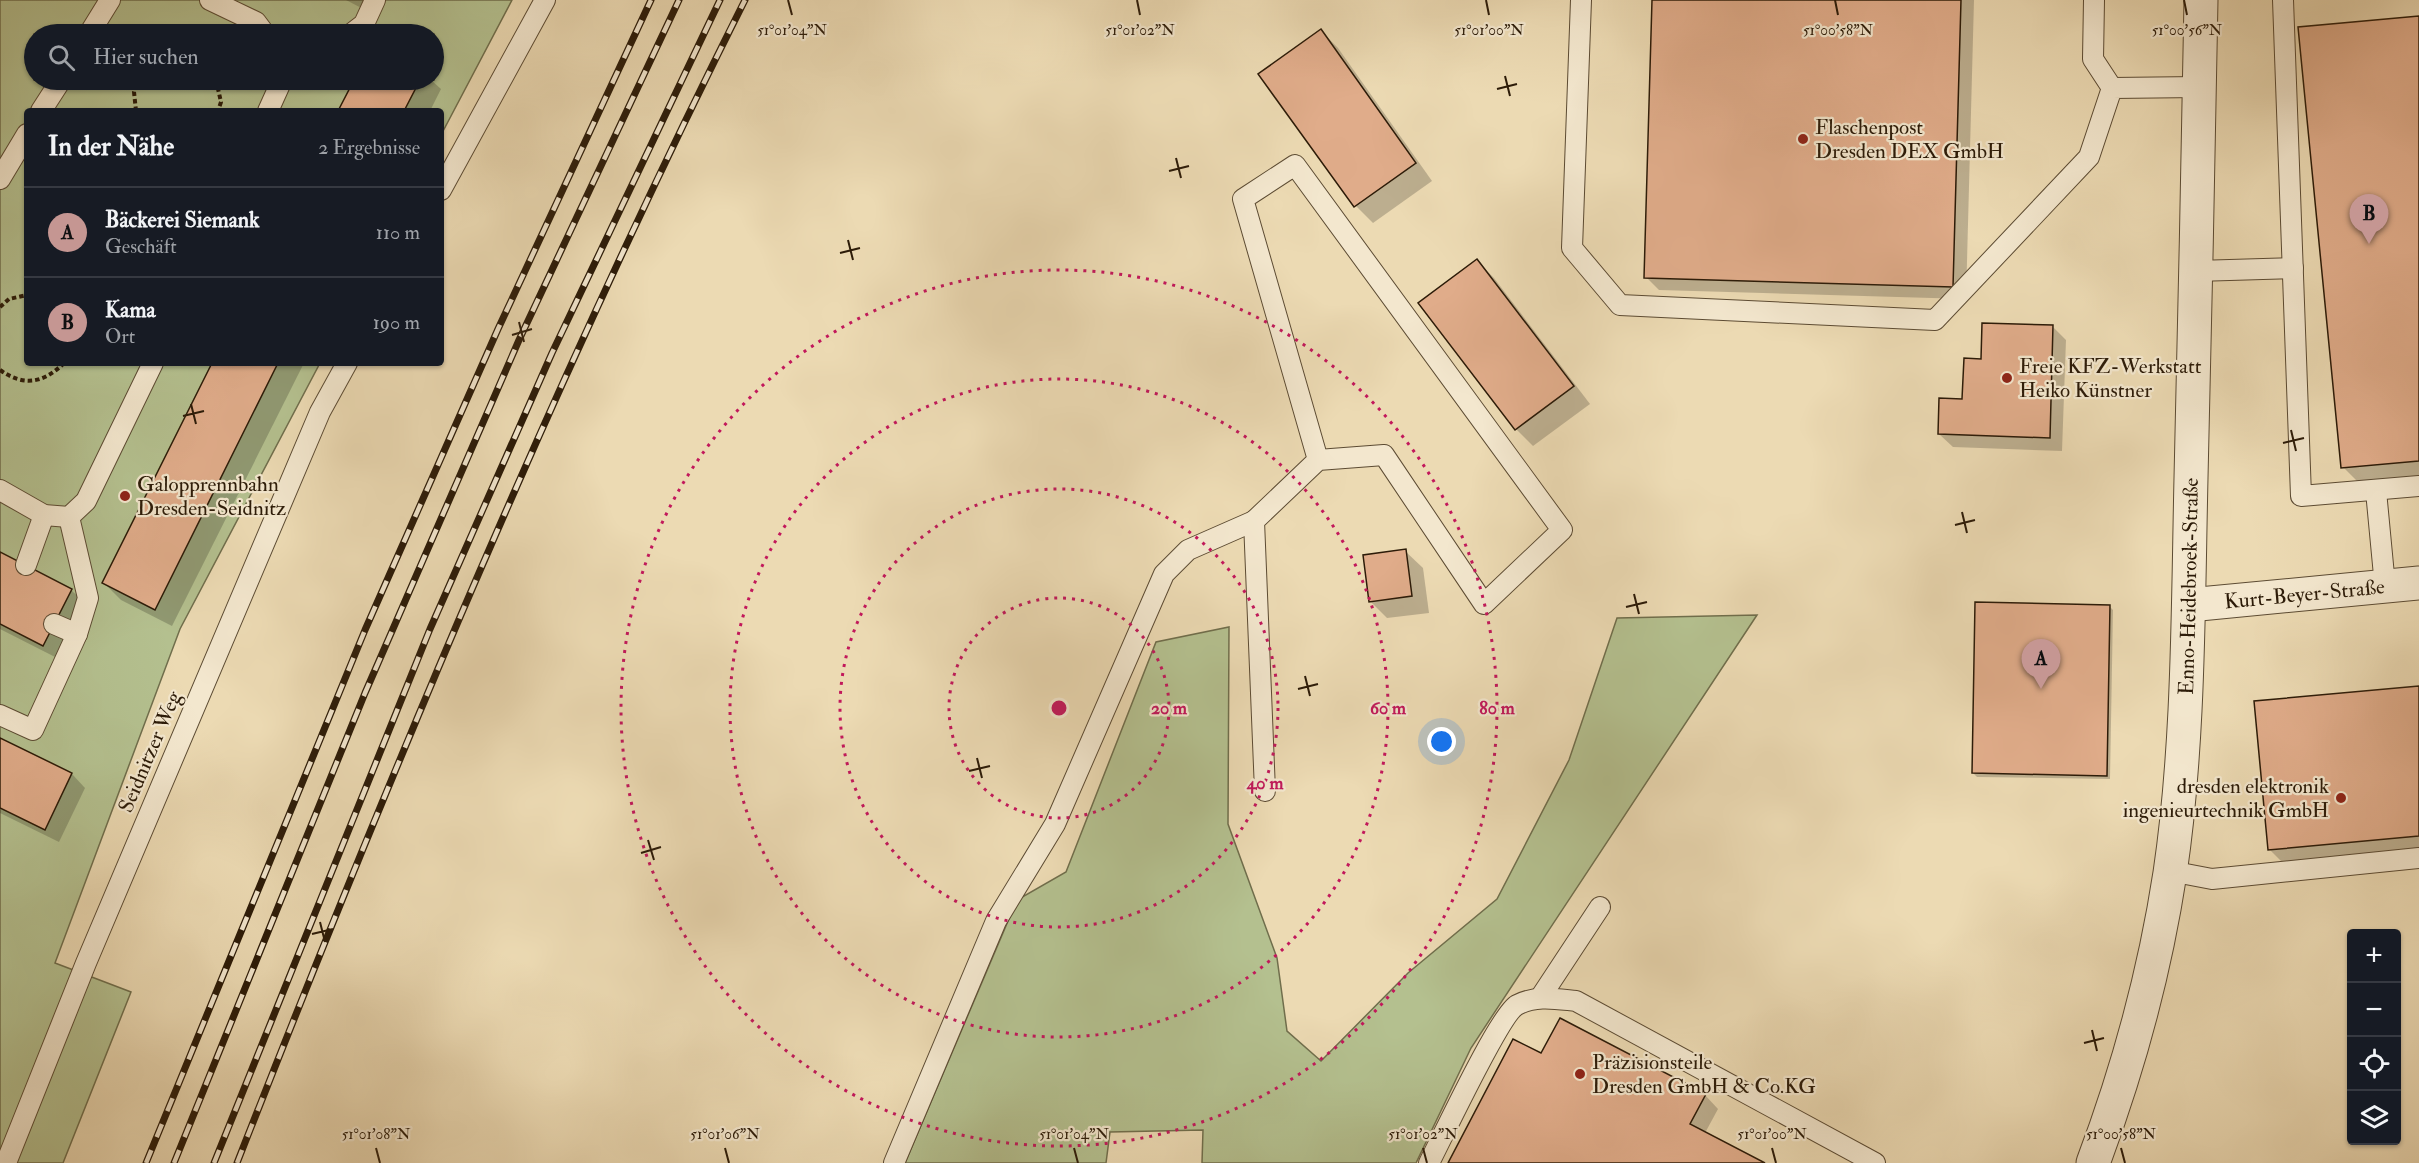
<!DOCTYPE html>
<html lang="de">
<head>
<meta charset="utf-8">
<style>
	:root { --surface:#171b24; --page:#242831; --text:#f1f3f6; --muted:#9ea1a6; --line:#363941; --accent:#c59692 }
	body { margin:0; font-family:"IM FELL Double Pica",serif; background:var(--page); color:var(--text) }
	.controls { position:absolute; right:18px; bottom:18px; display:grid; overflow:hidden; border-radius:6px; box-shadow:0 2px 4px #0004 }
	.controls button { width:54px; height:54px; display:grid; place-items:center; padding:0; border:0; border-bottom:2px solid var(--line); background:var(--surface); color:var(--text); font:30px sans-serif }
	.you { position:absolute; left:1442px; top:742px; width:21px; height:21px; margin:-15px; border:4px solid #fff; border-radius:50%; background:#1a73e8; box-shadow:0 0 0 9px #1a73e833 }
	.badge { display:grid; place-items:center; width:39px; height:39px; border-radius:50%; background:var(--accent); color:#111; font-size:20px; font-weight:700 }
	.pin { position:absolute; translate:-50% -50px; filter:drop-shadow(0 2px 3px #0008) }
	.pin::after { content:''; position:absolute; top:32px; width:21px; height:18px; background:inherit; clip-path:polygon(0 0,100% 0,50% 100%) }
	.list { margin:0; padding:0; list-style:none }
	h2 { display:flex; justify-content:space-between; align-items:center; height:78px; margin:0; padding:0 24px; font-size:26px }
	h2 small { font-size:20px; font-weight:400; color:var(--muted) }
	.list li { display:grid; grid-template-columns:39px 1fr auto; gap:18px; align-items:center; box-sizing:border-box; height:90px; padding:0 24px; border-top:2px solid var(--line) }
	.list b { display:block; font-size:22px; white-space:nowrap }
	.list p { margin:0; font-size:20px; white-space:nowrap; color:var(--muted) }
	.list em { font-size:20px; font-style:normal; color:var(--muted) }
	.icon { flex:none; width:33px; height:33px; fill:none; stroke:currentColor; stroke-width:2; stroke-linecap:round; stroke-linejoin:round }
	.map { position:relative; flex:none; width:2419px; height:1163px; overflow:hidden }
	.search { position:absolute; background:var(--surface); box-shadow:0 2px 4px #0004; left:24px; top:24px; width:420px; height:66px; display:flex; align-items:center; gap:15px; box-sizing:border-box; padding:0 21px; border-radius:33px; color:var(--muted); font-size:22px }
	.panel { position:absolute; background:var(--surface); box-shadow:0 2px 4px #0004; left:24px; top:108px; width:420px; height:258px; border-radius:6px }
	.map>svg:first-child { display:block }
	.green { fill:#b4c08f; stroke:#706e4c; stroke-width:1.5; fill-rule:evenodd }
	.shadow { fill:#0003 }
	.building { fill:#e0ac8a; stroke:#2c1b08; stroke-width:1.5 }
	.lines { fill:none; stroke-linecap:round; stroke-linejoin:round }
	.service-casing { stroke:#5c4b33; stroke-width:22 }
	.minor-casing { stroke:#5c4b33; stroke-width:35 }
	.path { stroke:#2c1b08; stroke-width:4; stroke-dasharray:4.5 3; stroke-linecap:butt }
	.service { stroke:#f3e7ce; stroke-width:20 }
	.minor { stroke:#f3e7ce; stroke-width:33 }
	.rail-casing { stroke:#2c1b08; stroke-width:7 }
	.rail { stroke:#f3e7ce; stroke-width:4.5; stroke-dasharray:14; stroke-linecap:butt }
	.ticks { fill:none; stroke:#2c1b08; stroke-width:2 }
	.ring { fill:none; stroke:#c2185b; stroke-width:3; stroke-dasharray:3 6 }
	.poi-dot { fill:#8f2418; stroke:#f3e7ce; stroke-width:2 }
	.labels { text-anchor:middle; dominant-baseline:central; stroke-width:4.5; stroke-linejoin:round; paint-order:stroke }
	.poi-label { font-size:21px; fill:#2c1b08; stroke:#f3e7ce; text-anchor:start }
	.street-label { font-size:21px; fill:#2c1b08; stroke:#f3e7ce }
	.ticks-label { font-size:15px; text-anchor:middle; fill:#2c1b08; stroke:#f3e7ce; stroke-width:4.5; stroke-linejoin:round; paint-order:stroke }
	.centre { fill:#c2185b; stroke:#f3e7ce; stroke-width:3 }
	.ring-label { font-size:18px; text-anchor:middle; font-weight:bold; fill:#c2185b; stroke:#f3e7ce; stroke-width:4.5; stroke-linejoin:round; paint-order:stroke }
</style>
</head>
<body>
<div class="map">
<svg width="2419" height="1163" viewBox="0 0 2419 1163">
	<rect width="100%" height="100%" fill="#ecdab3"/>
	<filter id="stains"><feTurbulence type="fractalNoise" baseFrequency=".00333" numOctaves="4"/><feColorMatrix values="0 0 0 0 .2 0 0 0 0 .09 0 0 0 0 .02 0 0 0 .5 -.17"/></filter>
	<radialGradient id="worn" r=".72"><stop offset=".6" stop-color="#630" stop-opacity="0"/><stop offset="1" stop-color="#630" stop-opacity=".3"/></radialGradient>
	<g class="green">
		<path d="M0,0h512l-71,135v-24h-414v252h293l-140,266 -125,334 76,29 -68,171h-63zM34,34h400v46h-400z"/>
		<polygon points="1757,615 1471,1048 1416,1163 1202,1163 1203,1130 1110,1132 1106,1163 905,1163 1017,900 1066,872 1156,642 1229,627 1228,824 1277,958 1287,1031 1321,1061 1408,973 1497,899 1569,760 1617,618"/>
	</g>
	<g class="shadow">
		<polygon points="346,0 380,0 373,14"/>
		<polygon points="1653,0 1974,0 1966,299 1659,290 1646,277"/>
		<polygon points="2419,18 2419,480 2360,484 2343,467"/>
		<polygon points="1321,31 1338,48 1432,181 1373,223 1356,206 1260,74"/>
		<polygon points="356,80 431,80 441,89 430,111 340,111"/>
		<polygon points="1477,261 1494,278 1590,404 1533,446 1516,429 1421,303"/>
		<polygon points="2053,327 2066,340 2062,451 1953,447 1939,434 1964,400 1983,360"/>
		<polygon points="214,363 304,363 172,626 121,600 104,583"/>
		<polygon points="1405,551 1423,568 1429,613 1387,618 1370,601"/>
		<polygon points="0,554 71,590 85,603 57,658 0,629"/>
		<polygon points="2109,606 2113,610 2110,779 1977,777 1973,773"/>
		<polygon points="2419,688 2419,850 2283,863 2269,849"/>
		<polygon points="0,739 72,774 85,788 59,842 0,813"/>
		<polygon points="1542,1055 1705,1095 1718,1109 1705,1133 1762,1163 1450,1163"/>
	</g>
	<g class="building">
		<polygon points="1652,0 1961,0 1953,287 1644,278"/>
		<polygon points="2419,16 2419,461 2341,468 2298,27"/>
		<polygon points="1321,29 1416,163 1354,207 1258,74"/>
		<polygon points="354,80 420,80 404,111 338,111"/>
		<polygon points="1477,259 1574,386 1515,430 1418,303"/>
		<polygon points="1982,323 2053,325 2050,438 1938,434 1939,398 1962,399 1964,358 1981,359"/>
		<polygon points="212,363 278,363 155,610 102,583"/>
		<polygon points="1406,549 1412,596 1369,602 1363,555"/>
		<polygon points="0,552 72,589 43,646 0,624"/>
		<polygon points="1975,602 2110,605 2107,776 1972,773"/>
		<polygon points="2419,686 2419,836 2268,850 2254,701"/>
		<polygon points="0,738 72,773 45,830 0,808"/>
		<polygon points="1560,1018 1706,1094 1690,1124 1765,1163 1448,1163 1513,1039 1541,1053"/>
	</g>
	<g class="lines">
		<defs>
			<g id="service">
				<polyline points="210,0 256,22 265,34"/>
				<polyline points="1581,0 1572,248 1620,305 1935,320 2089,157 2112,88 2199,87"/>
				<polyline points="2094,0 2093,59 2112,88"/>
				<polyline points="2283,0 2301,496 2419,486"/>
				<polyline points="89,34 110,0"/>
				<polyline points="351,34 364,24 375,0"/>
				<polyline points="41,111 61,80"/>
				<polyline points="268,111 282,80"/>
				<polyline points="0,179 27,134"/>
				<polyline points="441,190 545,0"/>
				<polyline points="2196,271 2293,268"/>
				<polyline points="0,490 44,515 69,517 86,501 153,363"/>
				<polyline points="2376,491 2385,586"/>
				<polyline points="26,565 44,515"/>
				<polyline points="54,624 77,634"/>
				<polyline points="0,715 33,730 77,634 88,598 69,517"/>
				<polyline points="1265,791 1254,521 1318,460 1243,199 1295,165 1562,530 1484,604 1384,455 1318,460"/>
				<polyline points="2170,871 2212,879 2419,858"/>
				<polyline points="1540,998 1600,907"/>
				<polyline points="6,1163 86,963 320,412 347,363"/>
				<polyline points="894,1163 996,921 1055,824 1164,574 1188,550 1254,521"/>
				<path d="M1429,1163c13,-25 71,-149 88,-158 19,-10 39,-6 59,-4l299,162"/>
			</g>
			<g id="minor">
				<path id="s1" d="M2189,605l230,-22"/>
				<path id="s2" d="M2093,1163c35,-93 62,-192 77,-290 19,-128 18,-266 21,-395 4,-159 7,-319 10,-478"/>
			</g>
		</defs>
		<use href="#service" class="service-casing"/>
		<use href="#minor" class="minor-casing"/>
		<g class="path">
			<polyline points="216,80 221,102 218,111"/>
			<polyline points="136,111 134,92 138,80"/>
			<polyline points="0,307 9,299 27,295"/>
			<path d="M0,370c24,17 44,13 64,-7"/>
		</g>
		<use href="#service" class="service"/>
		<use href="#minor" class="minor"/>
		<defs>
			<g id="rail">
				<polyline points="146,1163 365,630 498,329 651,0"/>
				<polyline points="174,1163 365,693 519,340 679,0"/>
				<polyline points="214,1163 430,629 552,353 720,0"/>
				<path d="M237,1163c155,-394 318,-785 508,-1163"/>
			</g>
		</defs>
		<use href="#rail" class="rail-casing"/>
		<use href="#rail" class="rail"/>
	</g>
	<path class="ticks" d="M788,0l4,15M1137,0l3,15M1486,0l3,15M1835,0l3,15M2184,0l3,15M1505,76l5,20M1497,89l20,-5M1176,158l5,20M1169,171l20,-5M848,240l5,20M840,253l20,-5M519,322l5,20M512,335l20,-6M191,404l5,20M183,416l21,-5M2291,430l5,21M2283,443l21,-5M1962,512l5,21M1955,525l20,-5M1634,594l5,20M1626,607l21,-5M1305,676l5,20M1298,689l20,-5M977,758l5,20M969,771l21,-5M648,840l6,20M641,853l20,-6M320,922l5,20M312,934l21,-5M2092,1030l5,21M2084,1043l20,-5M376,1148l4,15M725,1148l4,15M1074,1148l4,15M1423,1148l4,15M1772,1148l4,15M2121,1148l4,15"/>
	<g class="ring">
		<circle cx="1059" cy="708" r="110"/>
		<circle cx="1059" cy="708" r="219"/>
		<circle cx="1059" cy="708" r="329"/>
		<circle cx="1059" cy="708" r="438"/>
	</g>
	<g class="poi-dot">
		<circle cx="1803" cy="139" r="6"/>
		<circle cx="2007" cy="378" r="6"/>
		<circle cx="125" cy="496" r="6"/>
		<circle cx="2341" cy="798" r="6"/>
		<circle cx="1580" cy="1074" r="6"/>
	</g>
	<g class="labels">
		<g class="poi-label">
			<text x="1815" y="127">Flaschenpost<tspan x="1815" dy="24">Dresden DEX GmbH</tspan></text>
			<text x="2019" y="366">Freie KFZ-Werkstatt<tspan x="2019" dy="24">Heiko Künstner</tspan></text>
			<text x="137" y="484">Galopprennbahn<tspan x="137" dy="24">Dresden-Seidnitz</tspan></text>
			<text x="2329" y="786" text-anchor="end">dresden elektronik<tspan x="2329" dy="24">ingenieurtechnik GmbH</tspan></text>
			<text x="1592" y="1062">Präzisionsteile<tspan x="1592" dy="24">Dresden GmbH &amp; Co.KG</tspan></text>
		</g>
		<g class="street-label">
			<text stroke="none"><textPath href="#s2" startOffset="588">Enno-Heidebroek-Straße</textPath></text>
			<text stroke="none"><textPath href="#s1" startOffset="116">Kurt-Beyer-Straße</textPath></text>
			<text transform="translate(150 752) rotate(-67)">Seidnitzer Weg</text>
		</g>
	</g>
	<g class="ticks-label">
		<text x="2187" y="35">51°00'56"N</text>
		<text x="792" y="35">51°01'04"N</text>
		<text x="1140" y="35">51°01'02"N</text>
		<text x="1489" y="35">51°01'00"N</text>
		<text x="1838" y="35">51°00'58"N</text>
		<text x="376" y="1139">51°01'08"N</text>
		<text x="725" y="1139">51°01'06"N</text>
		<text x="1074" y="1139">51°01'04"N</text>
		<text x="1423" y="1139">51°01'02"N</text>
		<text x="1772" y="1139">51°01'00"N</text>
		<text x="2121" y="1139">51°00'58"N</text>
	</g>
	<circle cx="1059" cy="708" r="9" class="centre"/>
	<g class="ring-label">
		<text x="1169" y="714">20 m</text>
		<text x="1388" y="714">60 m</text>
		<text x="1497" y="714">80 m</text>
		<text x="1265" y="789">40 m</text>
	</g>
	<rect width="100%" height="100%" filter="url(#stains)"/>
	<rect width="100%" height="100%" fill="url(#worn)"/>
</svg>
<div class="controls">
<button>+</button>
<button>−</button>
<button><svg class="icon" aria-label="locate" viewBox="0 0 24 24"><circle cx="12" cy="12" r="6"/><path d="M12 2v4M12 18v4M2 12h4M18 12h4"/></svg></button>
<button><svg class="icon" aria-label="layers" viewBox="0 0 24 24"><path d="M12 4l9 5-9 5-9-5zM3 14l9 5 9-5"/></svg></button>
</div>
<div class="you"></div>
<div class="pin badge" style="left:2041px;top:689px">A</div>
<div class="pin badge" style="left:2369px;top:244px">B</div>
<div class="search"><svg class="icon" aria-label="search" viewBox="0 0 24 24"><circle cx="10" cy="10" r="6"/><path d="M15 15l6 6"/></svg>Hier suchen</div>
<section class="panel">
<h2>In der Nähe<small>2 Ergebnisse</small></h2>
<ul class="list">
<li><span class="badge">A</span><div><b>Bäckerei Siemank</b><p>Geschäft</p></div><em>110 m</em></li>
<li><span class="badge">B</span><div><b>Kama</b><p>Ort</p></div><em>190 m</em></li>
</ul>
</section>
</div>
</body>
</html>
